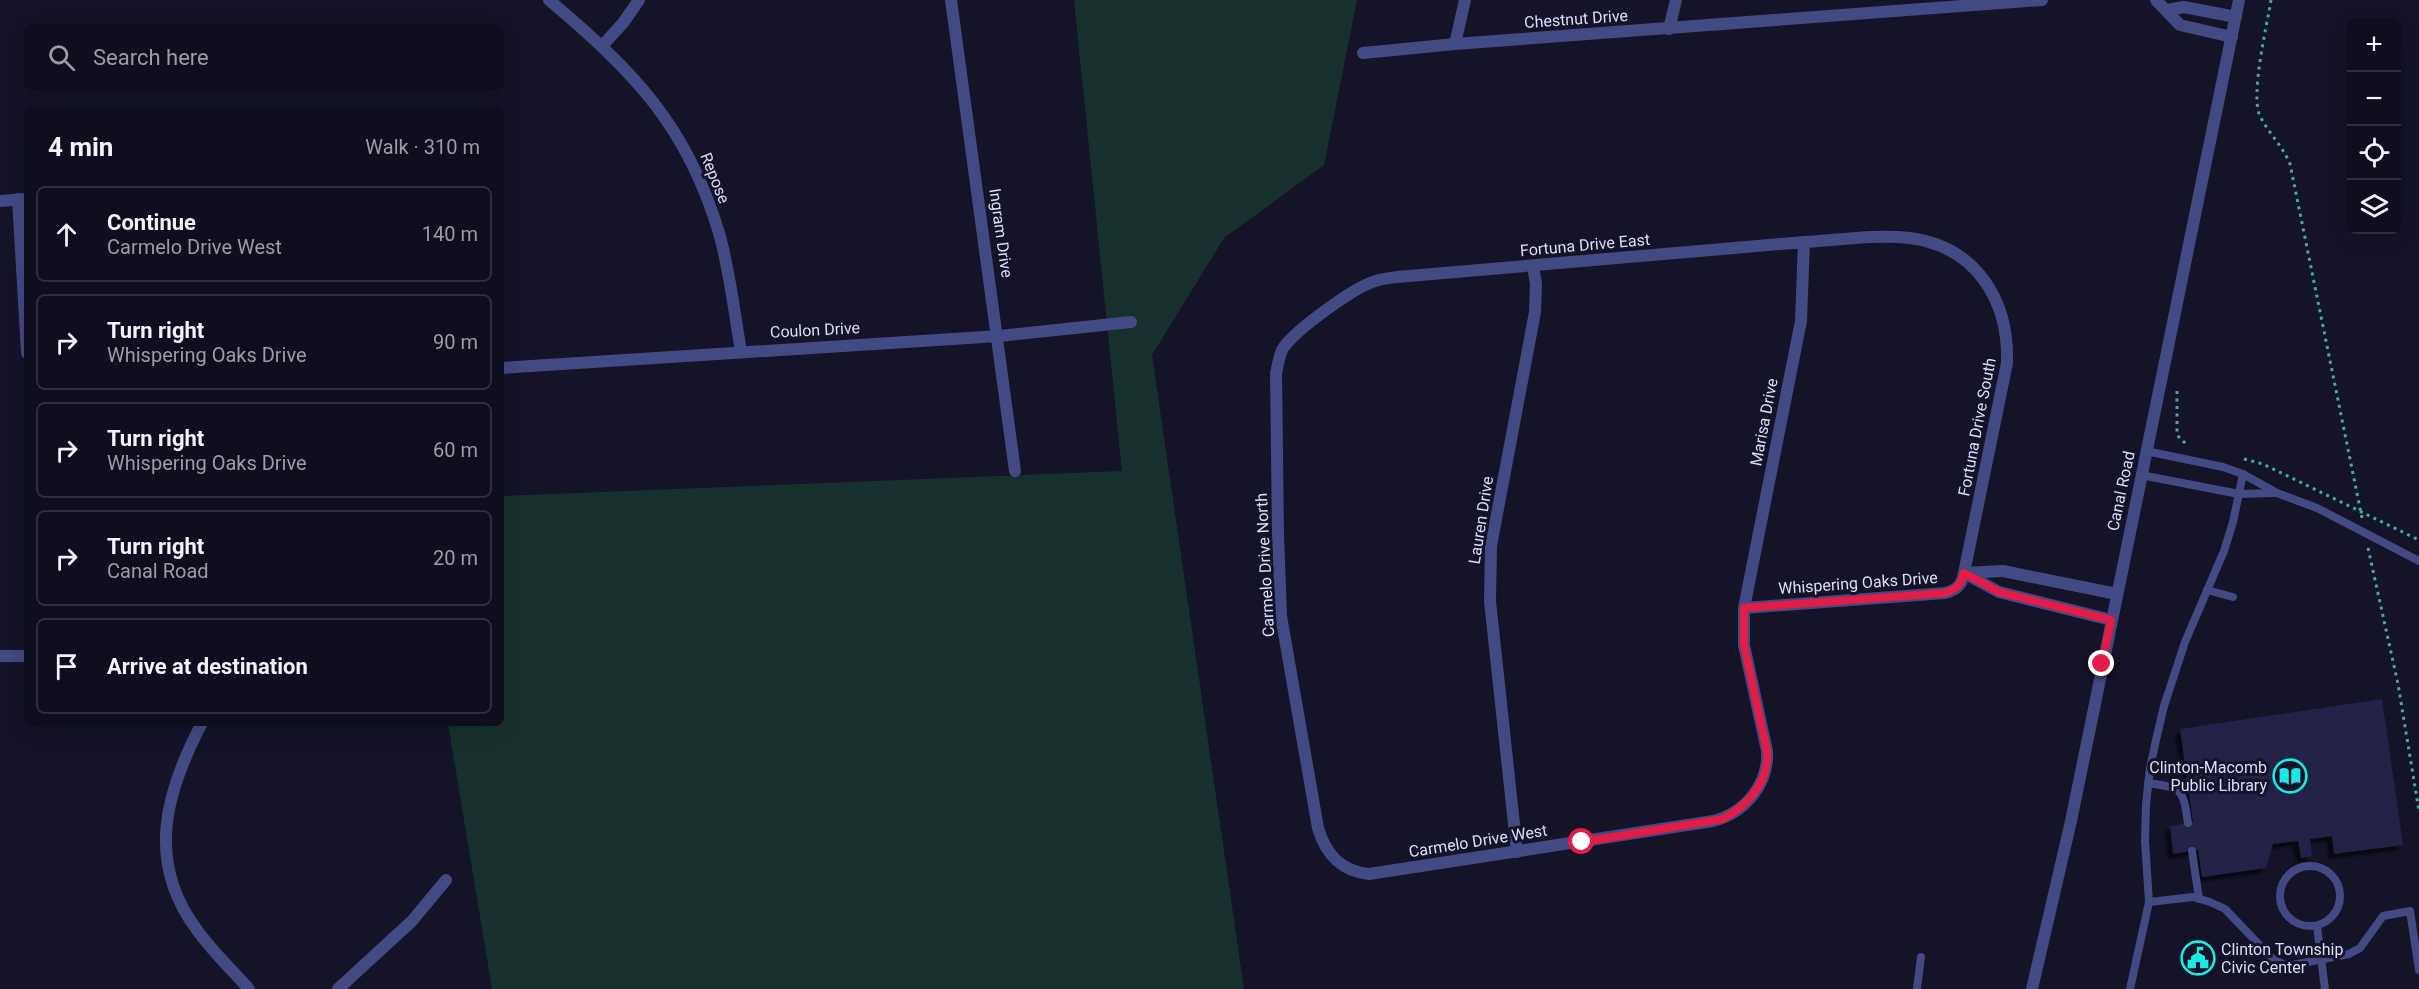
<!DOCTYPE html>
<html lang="en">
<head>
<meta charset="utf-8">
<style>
	:root { --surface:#0f0e1e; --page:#1d1c2b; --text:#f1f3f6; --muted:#9b9ca4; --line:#2f2e3c }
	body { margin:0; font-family:Roboto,sans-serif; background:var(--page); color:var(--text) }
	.controls { position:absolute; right:18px; top:18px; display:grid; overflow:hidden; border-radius:9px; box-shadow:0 6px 24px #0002 }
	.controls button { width:54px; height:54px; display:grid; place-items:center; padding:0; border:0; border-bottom:2px solid var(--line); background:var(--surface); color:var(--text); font:30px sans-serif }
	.stop { position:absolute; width:18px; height:18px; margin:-14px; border:4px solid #e11d48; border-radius:50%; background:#fff }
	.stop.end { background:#e11d48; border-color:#fff; box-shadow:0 2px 6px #0008 }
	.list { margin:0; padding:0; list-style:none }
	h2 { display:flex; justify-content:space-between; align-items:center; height:78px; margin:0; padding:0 24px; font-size:26px }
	h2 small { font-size:20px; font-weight:400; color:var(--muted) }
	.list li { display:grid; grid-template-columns:39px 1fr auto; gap:18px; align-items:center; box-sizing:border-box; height:96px; margin:0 12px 12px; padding:0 12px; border:2px solid var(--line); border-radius:9px }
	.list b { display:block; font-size:22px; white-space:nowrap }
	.list p { margin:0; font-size:20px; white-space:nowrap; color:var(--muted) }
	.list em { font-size:20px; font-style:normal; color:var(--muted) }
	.icon { flex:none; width:33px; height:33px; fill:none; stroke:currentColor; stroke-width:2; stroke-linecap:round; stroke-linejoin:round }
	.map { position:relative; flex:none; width:2419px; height:989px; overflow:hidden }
	.search { position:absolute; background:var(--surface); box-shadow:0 6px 24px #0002; left:24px; top:24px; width:480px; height:66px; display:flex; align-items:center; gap:15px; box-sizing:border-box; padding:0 21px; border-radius:9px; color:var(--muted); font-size:22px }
	.panel { position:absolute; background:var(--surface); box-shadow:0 6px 24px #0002; left:24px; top:108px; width:480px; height:618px; border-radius:9px }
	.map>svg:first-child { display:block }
	.green { fill:#16312d }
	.building { fill:#232147; filter:url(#shadow) }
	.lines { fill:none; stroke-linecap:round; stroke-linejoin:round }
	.path { stroke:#3cb09a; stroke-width:3; stroke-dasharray:3 4.5; stroke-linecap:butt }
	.service { stroke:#434982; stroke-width:8 }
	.minor { stroke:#434982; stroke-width:12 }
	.tertiary { stroke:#434982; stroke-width:12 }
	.route { stroke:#e11d48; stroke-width:8 }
	.labels { text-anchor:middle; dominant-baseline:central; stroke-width:6; stroke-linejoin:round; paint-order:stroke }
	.street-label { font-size:16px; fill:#dddefc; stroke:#141328 }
	.poi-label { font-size:16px; fill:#dddefc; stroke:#141328; text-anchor:end }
</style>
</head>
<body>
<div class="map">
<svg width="2419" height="989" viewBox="0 0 2419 989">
	<defs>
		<filter id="shadow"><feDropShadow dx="-5" dy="5" stdDeviation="1.5" flood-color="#0009"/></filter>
	</defs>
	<rect width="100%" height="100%" fill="#141328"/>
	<polygon class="green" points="1074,0 1357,0 1324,165 1224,238 1152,355 1244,989 492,989 448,723 501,723 501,496 1122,471"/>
	<polygon class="building" points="2382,699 2403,845 2334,854 2332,836 2310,839 2312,856 2301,858 2298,841 2273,844 2266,868 2202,877 2198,850 2173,854 2170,826 2193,822 2180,729"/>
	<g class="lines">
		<g class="path">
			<path d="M2271,0c-4,25 -21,96 -11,116 9,18 22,29 30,48l72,354"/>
			<polyline points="2177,391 2177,435 2188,446"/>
			<polyline points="2244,459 2263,464 2419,540"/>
			<polyline points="2368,548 2398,684 2419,811"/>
		</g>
		<g class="service">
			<polyline points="2146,451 2223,467 2243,474 2277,493 2317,508 2419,561"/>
			<polyline points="2141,475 2239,494 2275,493"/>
			<polyline points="2207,590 2233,597"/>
			<path d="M2148,783c35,5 35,6 40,40"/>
			<polyline points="2192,851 2199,899"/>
			<circle cx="2310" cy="896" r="30"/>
			<polyline points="2149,902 2193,897 2210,902 2225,909 2273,959 2287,966 2349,954 2360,948 2383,916 2410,911 2419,970"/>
			<polyline points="2317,926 2325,989"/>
			<polyline points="1917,989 1921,957"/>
			<polyline points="2130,989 2149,902 2145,841 2146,805 2150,768 2156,740 2164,706 2185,642 2224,551 2233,522 2243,474"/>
		</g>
		<g class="minor">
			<path d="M549,0c84,71 138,125 170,233 11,38 15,79 22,118"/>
			<polyline points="951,0 1015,471"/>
			<polyline points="2156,0 2180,25 2232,37"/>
			<polyline points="2167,10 2184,7 2236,17"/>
			<polyline points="1669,29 1676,0"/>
			<polyline points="1455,44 1465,0"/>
			<polyline points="603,45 623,23 639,0"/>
			<polyline points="1363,53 1455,44 2042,0"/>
			<polyline points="18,199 27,353"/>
			<polyline points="0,201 27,199"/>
			<polyline points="501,368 999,336 1131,322"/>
			<path d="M1744,608l201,-15c12,-3 17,-8 19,-20l43,-210c2,-62 -30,-116 -97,-125 -34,-4 -71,2 -106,4l-407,35c-9,1 -19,2 -27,6 -20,8 -78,49 -88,67 -3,7 -4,15 -6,23l2,161 3,82 37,212c8,27 23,43 51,46l344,-53c32,-8 56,-37 54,-70l-23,-106v-37l57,-287 3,-79"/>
			<polyline points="2111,620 1999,592 1964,573 2003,571 2117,594"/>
			<polyline points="0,656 27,656"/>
			<path d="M202,723c-37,70 -56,139 -5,207 15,21 35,40 52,59"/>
			<polyline points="1517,852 1490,601 1491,546 1535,312 1536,284 1533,266"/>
			<polyline points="338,989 412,921 446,880"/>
		</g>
		<polyline class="tertiary" points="2032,989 2071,821 2239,0"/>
	</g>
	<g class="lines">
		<path class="route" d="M1582,842l141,-23c26,-15 46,-37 44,-68l-23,-106v-37l201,-15c12,-4 16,-8 19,-20l35,19 112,28 -9,44"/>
	</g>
	<defs>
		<symbol id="library-ring" viewBox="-11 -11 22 22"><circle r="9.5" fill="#141328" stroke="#1ce9e3" stroke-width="1.5"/><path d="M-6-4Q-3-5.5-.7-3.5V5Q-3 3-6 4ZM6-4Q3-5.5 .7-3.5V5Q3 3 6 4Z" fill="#1ce9e3"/></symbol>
		<symbol id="civic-ring" viewBox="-11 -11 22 22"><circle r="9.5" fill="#141328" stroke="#1ce9e3" stroke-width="1.5"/><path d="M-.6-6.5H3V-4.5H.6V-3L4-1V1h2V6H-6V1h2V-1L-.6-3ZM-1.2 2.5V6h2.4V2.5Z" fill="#1ce9e3"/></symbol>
	</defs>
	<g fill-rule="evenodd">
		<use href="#library-ring" x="2271" y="757" width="38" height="38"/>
		<use href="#civic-ring" x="2179" y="939" width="38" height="38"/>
	</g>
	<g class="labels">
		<g class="street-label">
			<text transform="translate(1576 19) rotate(-4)">Chestnut Drive</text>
			<text transform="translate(715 178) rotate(68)">Repose</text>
			<text transform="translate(1001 233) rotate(82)">Ingram Drive</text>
			<text transform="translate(1585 245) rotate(-5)">Fortuna Drive East</text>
			<text transform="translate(815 330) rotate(-3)">Coulon Drive</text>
			<text transform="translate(1764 422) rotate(-79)">Marisa Drive</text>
			<text transform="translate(1977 427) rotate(-79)">Fortuna Drive South</text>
			<text transform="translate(2121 491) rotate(-78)">Canal Road</text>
			<text transform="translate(1481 520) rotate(-81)">Lauren Drive</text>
			<text transform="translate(1265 565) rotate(-93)">Carmelo Drive North</text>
			<text transform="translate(1858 583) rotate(-4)">Whispering Oaks Drive</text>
			<text transform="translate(1478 841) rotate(-9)">Carmelo Drive West</text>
		</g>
		<g class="poi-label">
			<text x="2267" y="767">Clinton-Macomb<tspan x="2267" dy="18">Public Library</tspan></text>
			<text x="2221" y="949" text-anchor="start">Clinton Township<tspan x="2221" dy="18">Civic Center</tspan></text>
		</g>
	</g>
</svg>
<div class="controls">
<button>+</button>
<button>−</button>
<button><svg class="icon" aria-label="locate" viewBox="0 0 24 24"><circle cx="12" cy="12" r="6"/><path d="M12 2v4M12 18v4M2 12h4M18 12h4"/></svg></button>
<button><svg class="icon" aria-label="layers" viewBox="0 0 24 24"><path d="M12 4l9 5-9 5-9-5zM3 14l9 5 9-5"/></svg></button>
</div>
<div class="stop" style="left:1582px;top:842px"></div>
<div class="stop end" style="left:2102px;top:664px"></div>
<div class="search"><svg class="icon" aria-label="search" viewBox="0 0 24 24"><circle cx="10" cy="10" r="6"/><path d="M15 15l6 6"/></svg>Search here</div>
<section class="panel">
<h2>4 min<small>Walk · 310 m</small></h2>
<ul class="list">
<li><svg class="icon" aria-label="ahead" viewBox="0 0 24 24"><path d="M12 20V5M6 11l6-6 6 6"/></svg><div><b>Continue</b><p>Carmelo Drive West</p></div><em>140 m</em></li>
<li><svg class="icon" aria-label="right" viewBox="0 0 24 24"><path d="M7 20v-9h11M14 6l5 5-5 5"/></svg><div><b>Turn right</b><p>Whispering Oaks Drive</p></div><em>90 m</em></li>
<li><svg class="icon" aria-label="right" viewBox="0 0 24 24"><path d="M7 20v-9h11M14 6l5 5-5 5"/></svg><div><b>Turn right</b><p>Whispering Oaks Drive</p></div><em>60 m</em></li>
<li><svg class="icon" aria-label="right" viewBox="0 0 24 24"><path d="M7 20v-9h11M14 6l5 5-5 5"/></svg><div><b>Turn right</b><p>Canal Road</p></div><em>20 m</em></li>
<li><svg class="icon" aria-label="arrive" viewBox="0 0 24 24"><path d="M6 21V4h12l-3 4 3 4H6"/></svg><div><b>Arrive at destination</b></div></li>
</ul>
</section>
</div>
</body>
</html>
